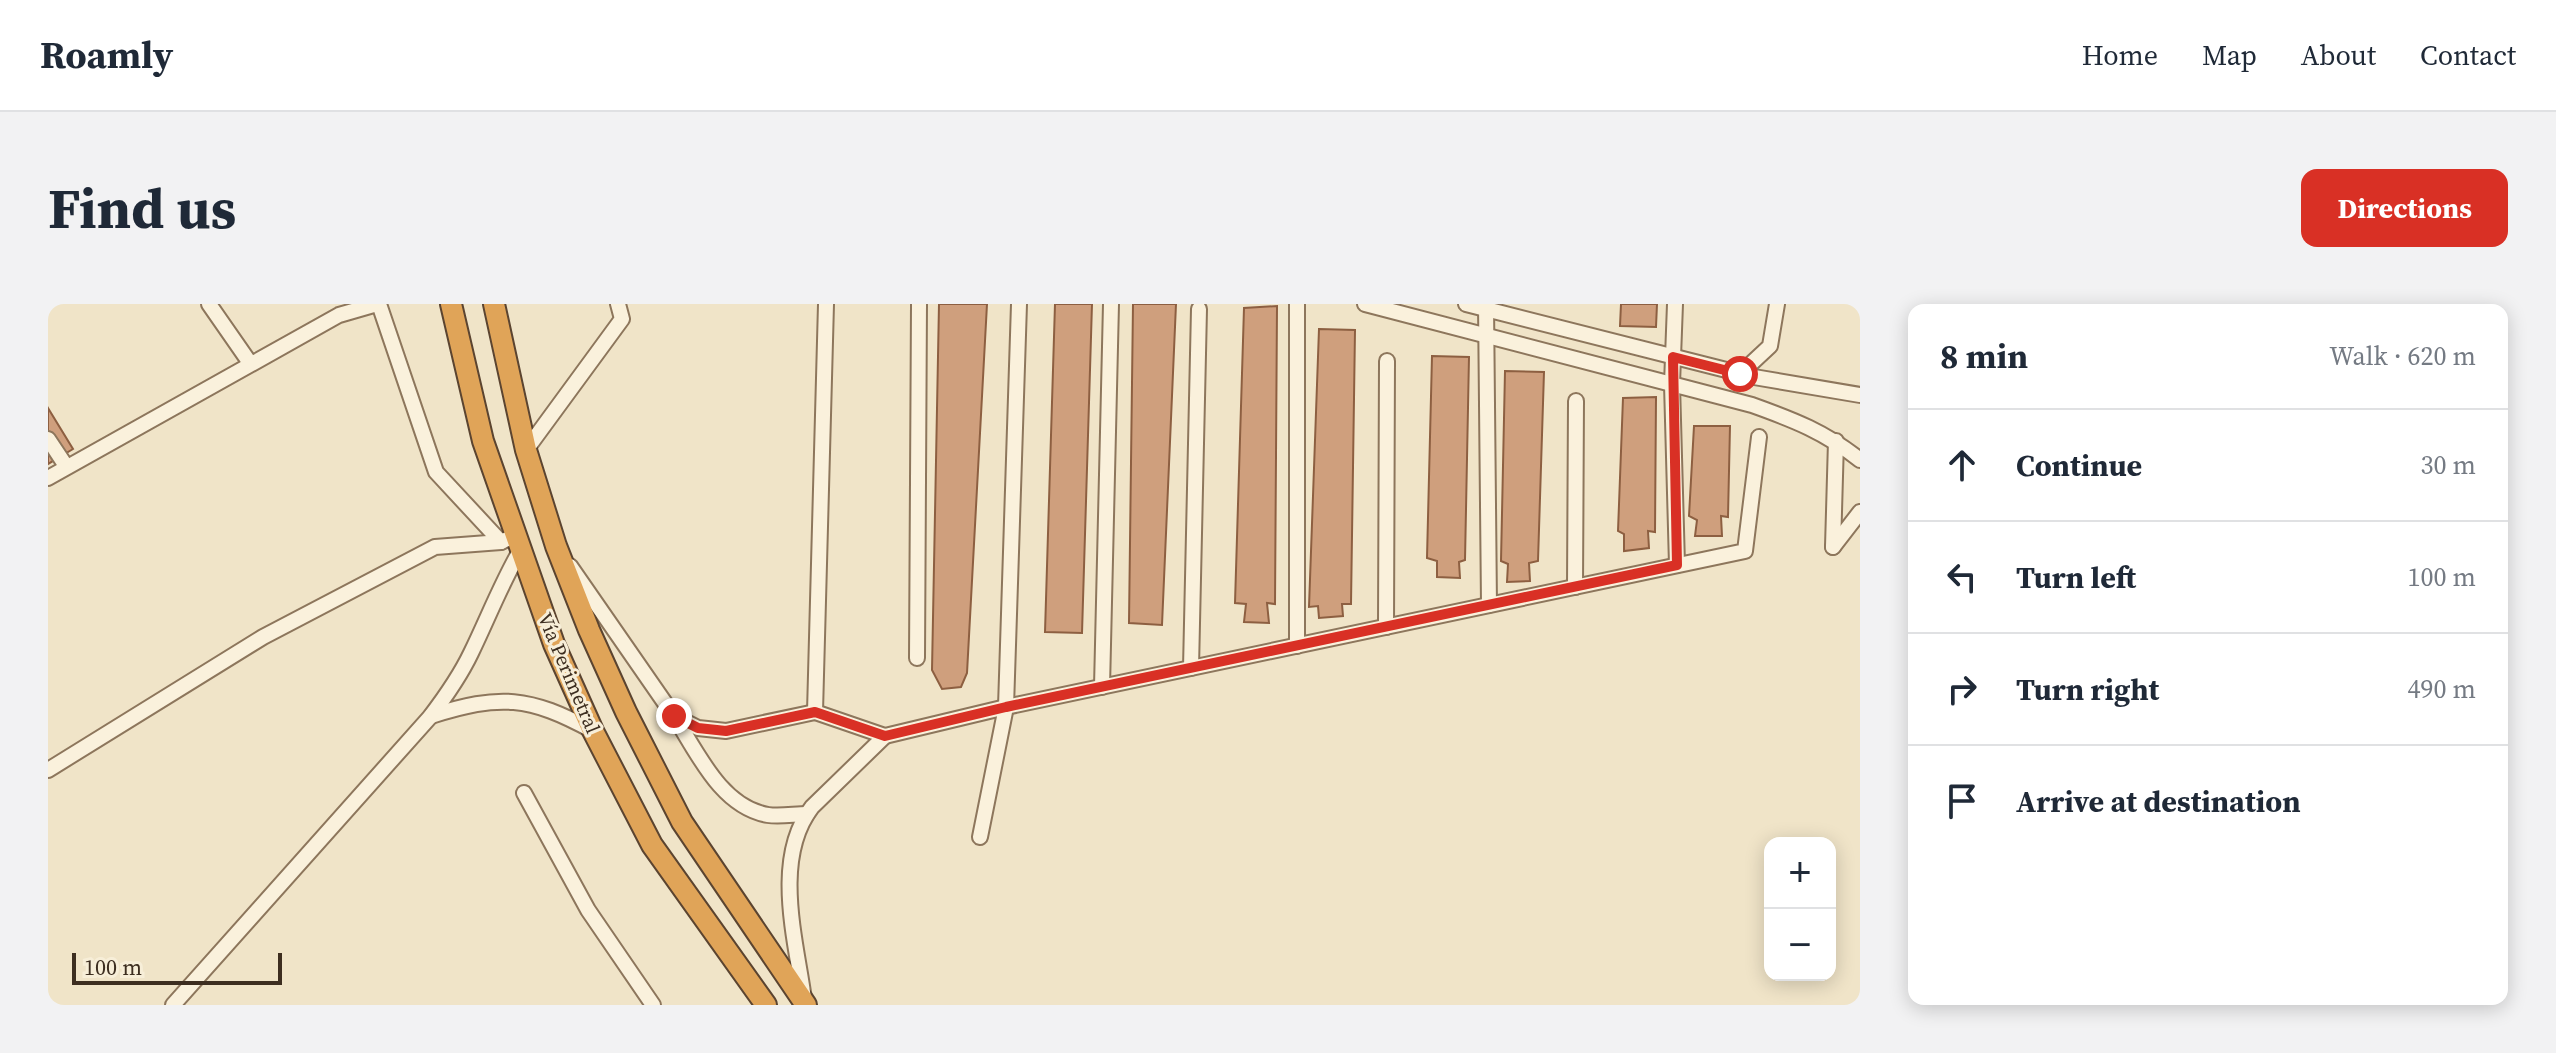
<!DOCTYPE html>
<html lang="en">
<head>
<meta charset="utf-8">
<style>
	:root { --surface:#fff; --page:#f2f2f3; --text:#1f2937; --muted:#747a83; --line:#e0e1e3; --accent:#d93025 }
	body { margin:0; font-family:"Source Serif 4",serif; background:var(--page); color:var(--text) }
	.controls { position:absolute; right:24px; bottom:24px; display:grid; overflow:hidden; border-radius:16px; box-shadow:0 4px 20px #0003 }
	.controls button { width:72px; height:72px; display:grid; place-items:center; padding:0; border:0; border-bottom:2px solid var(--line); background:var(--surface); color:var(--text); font:40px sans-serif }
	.scale { position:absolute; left:24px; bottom:20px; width:210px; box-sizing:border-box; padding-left:8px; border:4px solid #3d2e20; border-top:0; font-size:22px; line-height:28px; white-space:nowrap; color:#3d2e20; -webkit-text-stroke:6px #f7eed8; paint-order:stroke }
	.stop { position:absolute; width:24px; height:24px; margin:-18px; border:6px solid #d93025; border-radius:50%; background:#fff }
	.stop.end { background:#d93025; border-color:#fff; box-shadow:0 2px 8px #0008 }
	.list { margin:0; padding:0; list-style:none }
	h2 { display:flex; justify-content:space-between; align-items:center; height:104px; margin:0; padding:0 32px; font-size:34px }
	h2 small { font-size:26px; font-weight:400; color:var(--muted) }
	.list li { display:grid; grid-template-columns:52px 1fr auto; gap:24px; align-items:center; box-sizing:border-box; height:112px; padding:0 32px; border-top:2px solid var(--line) }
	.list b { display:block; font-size:30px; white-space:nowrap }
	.list em { font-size:26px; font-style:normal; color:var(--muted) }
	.icon { flex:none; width:44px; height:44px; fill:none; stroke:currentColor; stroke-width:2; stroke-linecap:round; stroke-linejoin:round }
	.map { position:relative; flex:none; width:1812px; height:701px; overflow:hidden; border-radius:16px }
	header { display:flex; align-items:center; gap:48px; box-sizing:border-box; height:112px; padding:0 40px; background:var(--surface); border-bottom:2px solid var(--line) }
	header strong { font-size:38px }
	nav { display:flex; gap:44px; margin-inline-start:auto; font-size:28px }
	.intro { display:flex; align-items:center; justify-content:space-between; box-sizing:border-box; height:192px; padding:0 48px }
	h1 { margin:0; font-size:56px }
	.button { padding:20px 36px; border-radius:16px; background:var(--accent); color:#fff; font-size:28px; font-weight:700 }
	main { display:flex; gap:48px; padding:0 48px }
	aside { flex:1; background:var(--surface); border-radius:16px; box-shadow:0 4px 20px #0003 }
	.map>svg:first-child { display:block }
	.building { fill:#cf9f7d; stroke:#8d5f41; stroke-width:2 }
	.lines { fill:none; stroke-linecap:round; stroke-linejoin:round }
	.minor-casing { stroke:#8d765c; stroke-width:18 }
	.highway-casing { stroke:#5b4430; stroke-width:24 }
	.minor { stroke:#faf1dc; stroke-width:14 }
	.highway { stroke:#e0a458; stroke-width:20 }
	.route { stroke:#d93025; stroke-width:10 }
	.labels { text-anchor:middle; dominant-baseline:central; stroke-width:6; stroke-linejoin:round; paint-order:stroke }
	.street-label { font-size:20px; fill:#3d2e20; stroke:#f7eed8 }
</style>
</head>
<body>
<header>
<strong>Roamly</strong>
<nav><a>Home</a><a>Map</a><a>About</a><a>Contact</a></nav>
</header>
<div class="intro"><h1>Find us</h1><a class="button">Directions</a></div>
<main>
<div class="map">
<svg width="1812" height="701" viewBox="0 0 1812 701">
	<rect width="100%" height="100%" fill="#f0e4c8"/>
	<g class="building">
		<polygon points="891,0 939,0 919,369 913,383 894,385 884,366"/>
		<polygon points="1007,0 1044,0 1034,329 997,328"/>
		<polygon points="1085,0 1128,0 1114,321 1081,319"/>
		<polygon points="1573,0 1609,0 1608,23 1572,22"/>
		<polygon points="1229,2 1227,300 1219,299 1221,319 1196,318 1198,300 1187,299 1196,4"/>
		<polygon points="1271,25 1307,26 1303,300 1294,300 1295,312 1271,314 1270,302 1261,303"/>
		<polygon points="1384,52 1421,53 1417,256 1411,258 1412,274 1389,273 1389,257 1379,254"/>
		<polygon points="1457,67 1496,68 1490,257 1481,259 1482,277 1459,278 1460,260 1453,257"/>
		<polygon points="1608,93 1607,228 1600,227 1601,244 1576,247 1576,230 1570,227 1575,94"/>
		<polygon points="0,104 25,145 0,160"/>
		<polygon points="1646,122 1682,122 1680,213 1673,212 1674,232 1647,232 1649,216 1641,212"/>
	</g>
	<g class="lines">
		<defs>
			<g id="minor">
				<polyline points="161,0 202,59"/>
				<polyline points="331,0 388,168 453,238"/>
				<polyline points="1249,0 1249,342"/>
				<path d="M1317,0l387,101c42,15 73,27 108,55"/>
				<polyline points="1418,0 1706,73 1812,91"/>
				<polyline points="1438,0 1441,301"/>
				<polyline points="1627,0 1624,80 1629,261"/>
				<polyline points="1692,70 1722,42 1729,0"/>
				<polyline points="0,135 18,162"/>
				<polyline points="478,146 574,15 570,0"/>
				<polyline points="0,174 291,11 329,0"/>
				<polyline points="1785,243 1788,137"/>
				<polyline points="1785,243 1812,208"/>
				<polyline points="522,262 626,412 650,424 678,427 767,408 837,432 958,403 1697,247 1711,133"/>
				<polyline points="1527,283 1528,97"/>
				<polyline points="1338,323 1339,57"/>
				<polyline points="869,354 871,0"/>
				<polyline points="1143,364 1151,5"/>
				<polyline points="1054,383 1063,0"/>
				<polyline points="767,408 778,0"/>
				<path d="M383,412c69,-22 98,-20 162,15"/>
				<path d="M626,412c23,36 47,91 94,99 12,2 27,-1 39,-1"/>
				<polyline points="0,466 215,333 387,243 453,238 468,231"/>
				<polyline points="476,489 540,606 605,701"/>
				<polyline points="932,533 958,403 971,0"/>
				<path d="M756,695c-8,-59 -32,-140 8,-192l73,-71"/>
				<path d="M125,701l257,-288c16,-21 30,-41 41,-64 17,-35 30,-69 49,-102"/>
			</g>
			<g id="highway">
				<polyline points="403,0 435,137 506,340 545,427 604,541 718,701"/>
				<polyline points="446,0 478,146 508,242 541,326 578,408 634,518 758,701"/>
			</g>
		</defs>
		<use href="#minor" class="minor-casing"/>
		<use href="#highway" class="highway-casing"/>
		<use href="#minor" class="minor"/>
		<use href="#highway" class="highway"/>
	</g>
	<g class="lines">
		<polyline class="route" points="626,412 650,424 678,427 767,408 837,432 958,403 1629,261 1625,53 1692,70"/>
	</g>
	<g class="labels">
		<g class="street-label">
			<text transform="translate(521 369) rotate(67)">Vía Perimetral</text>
		</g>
	</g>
</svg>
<div class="controls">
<button>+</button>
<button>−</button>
</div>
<div class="scale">100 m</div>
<div class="stop" style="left:1692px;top:70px"></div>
<div class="stop end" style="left:626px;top:412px"></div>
</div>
<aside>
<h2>8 min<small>Walk · 620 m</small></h2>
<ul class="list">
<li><svg class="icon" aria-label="ahead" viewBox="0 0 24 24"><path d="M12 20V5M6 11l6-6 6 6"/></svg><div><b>Continue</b></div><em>30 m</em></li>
<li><svg class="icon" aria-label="left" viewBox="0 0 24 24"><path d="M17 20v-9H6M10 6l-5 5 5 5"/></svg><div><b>Turn left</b></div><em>100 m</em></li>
<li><svg class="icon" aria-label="right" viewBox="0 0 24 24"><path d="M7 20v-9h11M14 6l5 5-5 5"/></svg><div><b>Turn right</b></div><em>490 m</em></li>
<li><svg class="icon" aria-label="arrive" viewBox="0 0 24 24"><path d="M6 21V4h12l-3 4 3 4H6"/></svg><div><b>Arrive at destination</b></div></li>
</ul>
</aside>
</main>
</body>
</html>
